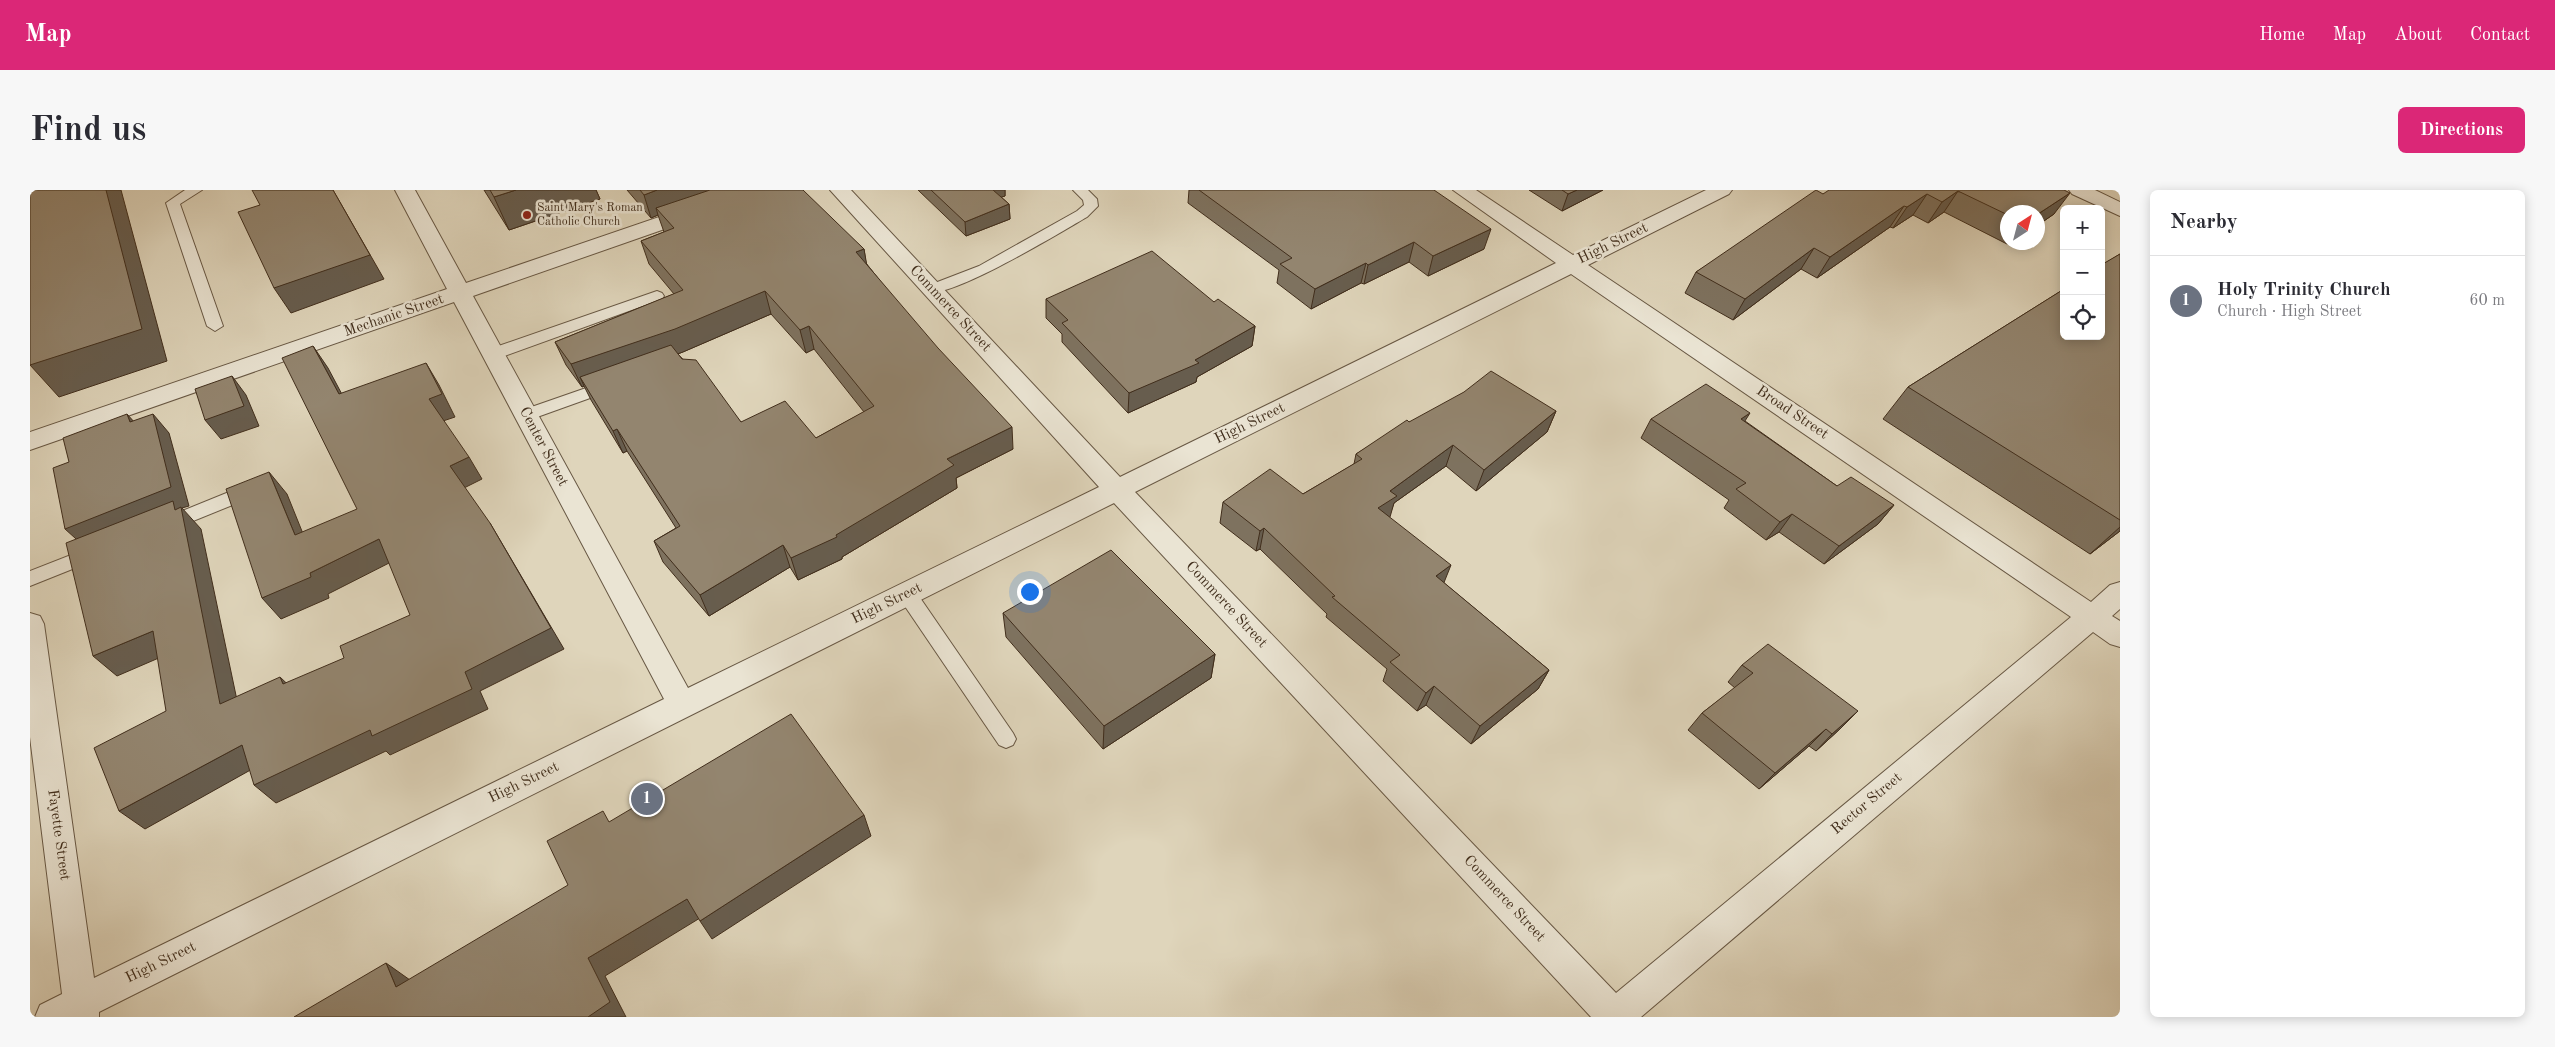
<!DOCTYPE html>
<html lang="en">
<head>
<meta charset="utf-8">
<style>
	:root { --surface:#fff; --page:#f7f7f7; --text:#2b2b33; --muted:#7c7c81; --line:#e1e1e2; --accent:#db2777 }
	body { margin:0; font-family:"Old Standard TT",serif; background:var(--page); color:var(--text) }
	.controls { position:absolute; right:15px; top:15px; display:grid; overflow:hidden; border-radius:8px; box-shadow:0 2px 12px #0003 }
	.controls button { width:45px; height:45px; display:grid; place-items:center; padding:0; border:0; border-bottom:1px solid var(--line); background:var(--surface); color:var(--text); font:25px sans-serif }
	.compass { position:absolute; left:1970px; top:15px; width:45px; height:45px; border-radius:50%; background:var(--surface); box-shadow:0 2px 12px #0003; rotate:36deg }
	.you { position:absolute; left:999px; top:401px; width:18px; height:18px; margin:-12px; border:4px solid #fff; border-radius:50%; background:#1a73e8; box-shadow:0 0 0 8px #1a73e833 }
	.badge { display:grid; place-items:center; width:32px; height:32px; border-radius:50%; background:var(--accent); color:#fff; font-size:16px; font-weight:700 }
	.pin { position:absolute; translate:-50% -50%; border:2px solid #fff; box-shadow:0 1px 5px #0006 }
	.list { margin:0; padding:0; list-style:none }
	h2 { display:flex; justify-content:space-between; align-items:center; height:65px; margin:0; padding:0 20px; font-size:21px }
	h2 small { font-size:16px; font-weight:400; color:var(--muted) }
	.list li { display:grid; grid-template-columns:32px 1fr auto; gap:15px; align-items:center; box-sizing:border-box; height:90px; padding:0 20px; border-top:1px solid var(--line) }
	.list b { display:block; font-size:19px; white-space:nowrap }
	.list p { margin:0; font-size:16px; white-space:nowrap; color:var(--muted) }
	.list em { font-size:16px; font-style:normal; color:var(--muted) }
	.icon { flex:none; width:28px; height:28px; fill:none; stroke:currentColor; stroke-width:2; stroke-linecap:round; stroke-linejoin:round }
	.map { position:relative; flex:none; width:2090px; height:827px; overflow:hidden; border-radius:8px }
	header { display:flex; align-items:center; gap:30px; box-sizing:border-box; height:70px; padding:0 25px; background:var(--accent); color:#fff }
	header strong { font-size:24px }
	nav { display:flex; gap:28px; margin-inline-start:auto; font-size:18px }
	.intro { display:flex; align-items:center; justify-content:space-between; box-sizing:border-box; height:120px; padding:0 30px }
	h1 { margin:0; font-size:35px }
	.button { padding:12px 22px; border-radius:8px; background:var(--accent); color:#fff; font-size:18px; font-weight:700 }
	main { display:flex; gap:30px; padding:0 30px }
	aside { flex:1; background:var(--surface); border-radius:8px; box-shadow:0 2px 12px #0003 }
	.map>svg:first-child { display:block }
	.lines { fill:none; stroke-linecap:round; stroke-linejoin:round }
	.service-casing { stroke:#685844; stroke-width:2 }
	.minor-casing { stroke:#685844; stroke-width:2 }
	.service { fill:#eae4d3; fill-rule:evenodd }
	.minor { fill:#eae4d3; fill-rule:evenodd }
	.wall { fill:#7e725f; stroke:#412e1c; fill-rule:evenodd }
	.shaded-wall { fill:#675d4e; stroke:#412e1c }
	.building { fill:#93856f; stroke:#412e1c }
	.poi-dot { fill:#8f2418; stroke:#eae4d3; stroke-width:2 }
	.labels { text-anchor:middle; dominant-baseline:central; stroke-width:5; stroke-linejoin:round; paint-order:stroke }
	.far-poi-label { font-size:12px; fill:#412e1c; stroke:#eae4d3; text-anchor:start }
	.street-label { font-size:15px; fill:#412e1c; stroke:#eae4d3 }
</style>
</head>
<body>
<header>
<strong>Map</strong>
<nav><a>Home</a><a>Map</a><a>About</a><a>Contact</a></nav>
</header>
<div class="intro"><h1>Find us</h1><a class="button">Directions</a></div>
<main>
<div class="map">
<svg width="2090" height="827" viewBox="0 0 2090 827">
	<rect width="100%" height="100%" fill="#dfd5bb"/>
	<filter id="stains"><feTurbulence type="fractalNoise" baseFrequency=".004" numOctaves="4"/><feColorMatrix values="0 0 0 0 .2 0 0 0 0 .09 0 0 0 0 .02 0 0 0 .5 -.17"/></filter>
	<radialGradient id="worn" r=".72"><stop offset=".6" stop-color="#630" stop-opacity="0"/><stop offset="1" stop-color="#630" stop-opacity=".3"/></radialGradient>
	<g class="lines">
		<defs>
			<g id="service">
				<polygon points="155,0 172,0 150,14 193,136 185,141 177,136 136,13"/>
				<path d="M1043,0h15l9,9 1,7 -11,11c-26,15 -136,82 -160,75l-2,-3 2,-3 52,-20 98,-55 7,-6 -1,-5z"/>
				<polygon points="627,101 632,103 634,106 632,109 469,168 457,168 455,164 457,160"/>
				<polygon points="582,189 588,190 590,194 588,198 496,231 490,229 488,225 490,221"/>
				<polygon points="199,302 205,304 208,309 205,314 136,342 130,340 127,335 130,330"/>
				<polygon points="64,356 70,358 73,363 70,368 0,396 0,381"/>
				<polygon points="877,397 884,399 983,543 986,549 983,555 976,558 969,555 870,409 868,404 870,399"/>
			</g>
			<g id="minor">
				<path d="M365,0h20l51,93 272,-93h30l-3,4 -292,102 215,392 411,-201 -269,-297h21l269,287 436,-214 -103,-73h23l97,65 133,-65h26l-3,4 -141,71 503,337 19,-17 10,-3v27l-8,7 8,5v26l-10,-3 -17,-12 -452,385h-50l-477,-514 -1015,509v5h-64l5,-12 22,-11 -32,-257v-124l10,3 4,8 50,354 570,-279 -210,-397 -424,148v-18l417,-143zM1541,84l500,343 -455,376 -481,-501z"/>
				<polygon points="2039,0 2065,0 2090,12 2090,26 2042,4"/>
			</g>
		</defs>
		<use href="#service" class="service-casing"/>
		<use href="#minor" class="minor-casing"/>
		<use href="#service" class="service"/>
		<use href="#minor" class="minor"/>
	</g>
	<g class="wall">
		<polygon points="454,0 566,0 570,9 479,40"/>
		<path d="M597,0h169l68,59 2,14 147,186 -57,29 1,10 -115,69v2l-44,21 -8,-13 -81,49 -46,-54 -9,-21 22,-13 -49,-77 -4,2 -32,-53 -7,-14 -2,1 -16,-22 -11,-23 119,-48 -25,-30 -8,-23 23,-9 -6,-17 -7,3zM741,124l35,39 8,-4 50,63 -48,26 -75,-16 -63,-68z"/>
		<polygon points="888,0 975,0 975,6 971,7 979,14 980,29 936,46"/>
		<polygon points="1159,0 1404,0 1454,59 1398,86 1379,72 1334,94 1331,93 1281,119 1247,93 1249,80 1158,13"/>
		<polygon points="1499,0 1573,0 1532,21"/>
		<polygon points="2034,0 2024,24 2008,35 2008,22 1978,22 1978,52 1980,52 1977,54 1914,22 1898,33 1883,25 1863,38 1860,37 1787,88 1771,79 1703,130 1655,103 1666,82 1793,4"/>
		<polygon points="2090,64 2090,341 2060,364 1853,229 1878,197"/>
		<polygon points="1016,109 1184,112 1225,136 1222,156 1167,187 1166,192 1098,223 1032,152 1032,144 1016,128"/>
		<polygon points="1526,221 1517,242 1446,301 1416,276 1364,313 1359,327 1414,393 1519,480 1508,499 1441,554 1396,515 1387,521 1353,491 1357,479 1296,427 1297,424 1230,359 1226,361 1190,333 1193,312 1273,304 1324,274 1326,264 1379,232"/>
		<polygon points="1621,229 1715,231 1807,296 1864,315 1848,334 1794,374 1749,342 1736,350 1694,318 1699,310 1611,248"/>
		<polygon points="973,423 1185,464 1181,488 1073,559 976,447"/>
		<polygon points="1712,475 1811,538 1786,561 1779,556 1729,599 1658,540 1672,523 1705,498 1698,492"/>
	</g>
	<g class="shaded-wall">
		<polygon points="76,0 91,0 137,171 29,207 0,175"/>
		<polygon points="303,0 354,89 261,123 244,98"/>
		<polygon points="486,0 566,0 570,9 479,40 464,7"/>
		<polygon points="627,0 702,0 626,18 628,25 621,28 614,5"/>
		<polygon points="959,0 975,0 975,6 960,11"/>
		<polygon points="1547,0 1573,0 1532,21 1538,4"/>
		<polygon points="1928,1 1914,22 1898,33 1912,12"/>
		<polygon points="2040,3 2024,24 2008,35 2008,24"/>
		<polygon points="1897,4 1883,25 1863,38 1877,17"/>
		<polygon points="979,14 980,29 936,46 935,32"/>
		<polygon points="1874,16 1860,37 1787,88 1800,67"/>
		<polygon points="1461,39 1454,59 1398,86 1403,66"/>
		<polygon points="1384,52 1379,72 1334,94 1338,75"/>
		<polygon points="1784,58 1771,79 1703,130 1715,109"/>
		<polygon points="834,59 838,82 826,62"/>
		<polygon points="1336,73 1331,93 1281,119 1285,99"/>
		<polygon points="735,101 741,124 653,162 556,196 550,187 554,196 552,197 541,174"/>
		<polygon points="779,136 784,159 776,163 770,140"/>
		<polygon points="1225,136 1222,156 1167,187 1166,192 1098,223 1099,203 1165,170"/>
		<polygon points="283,156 298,178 324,227 309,204"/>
		<polygon points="396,173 409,195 425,227 413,231 399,209"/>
		<polygon points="202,186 216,205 229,236 191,249 175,230"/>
		<polygon points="1526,221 1517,242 1446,301 1454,280"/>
		<polygon points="1720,223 1708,242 1711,229"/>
		<polygon points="97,224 114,243 100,232"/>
		<polygon points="123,224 139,243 159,316 152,318 171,339 212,534 190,514 55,357 35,339"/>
		<polygon points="982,237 983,259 926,288 927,298 812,367 812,369 768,390 761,368 806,345 917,269"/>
		<polygon points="587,239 597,261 593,263 583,241"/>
		<polygon points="1423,255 1416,276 1364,313 1360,327 1341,339 1348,318 1360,301"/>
		<polygon points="439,267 452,289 434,298 420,276"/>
		<polygon points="239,282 257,304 282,366 265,345"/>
		<polygon points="1864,315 1848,334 1794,374 1809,356"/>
		<polygon points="1762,324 1749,342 1736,350 1750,332"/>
		<polygon points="460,333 534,459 450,501 458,519 360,565 356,561 246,613 224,595 435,482"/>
		<polygon points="2090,337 2090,341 2060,364"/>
		<polygon points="1234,338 1230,359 1226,361 1230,341"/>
		<polygon points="349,349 365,370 298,404 299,408 251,429 232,408 280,383"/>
		<polygon points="753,355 760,377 679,426 670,405"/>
		<polygon points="1421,375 1413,395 1406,386"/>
		<polygon points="123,441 145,461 87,486 63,466"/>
		<polygon points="1185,464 1181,488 1073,559 1074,536"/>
		<polygon points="1519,480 1508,499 1441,554 1450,536"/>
		<polygon points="250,487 270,506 253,494"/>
		<polygon points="1404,496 1396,515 1387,521 1396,503"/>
		<polygon points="1828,521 1811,538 1786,561 1802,544"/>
		<polygon points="1796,539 1779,556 1729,599 1745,583"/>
		<polygon points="212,555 233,573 115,639 89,621"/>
		<polygon points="834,625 841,646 682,749 670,731"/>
		<polygon points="657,709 670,728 575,786 596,827 558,827 558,768"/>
		<polygon points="356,773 380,790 366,797"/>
	</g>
	<g class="building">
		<polygon points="0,0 76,0 112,139 0,175"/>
		<polygon points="222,0 303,0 340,65 244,98 208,22 230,15"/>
		<polygon points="460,0 486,0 464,7"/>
		<polygon points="610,0 627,0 614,5"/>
		<polygon points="680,0 773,0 834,59 826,62 908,158 982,237 917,269 924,275 806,345 807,347 761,368 753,355 670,405 624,351 650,336 587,239 583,241 550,187 641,155 652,169 666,170 711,232 755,211 786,248 844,216 779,136 770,140 735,101 645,139 541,174 525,152 653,100 611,51 644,38 626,18"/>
		<polygon points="901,0 963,0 979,14 935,32"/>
		<polygon points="1169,0 1404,0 1461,39 1403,66 1384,52 1338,75 1336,73 1285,99 1250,74 1262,68"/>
		<polygon points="1532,0 1547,0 1538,4"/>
		<polygon points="1786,0 1793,4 1799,0 2034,0 2040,3 2008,24 2008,22 1978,22 1978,25 1928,1 1912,12 1897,4 1877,17 1874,16 1800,67 1784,58 1715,109 1666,82"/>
		<polygon points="1122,61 1184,112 1188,109 1225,136 1165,170 1169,173 1099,203 1032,133 1038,130 1016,109"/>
		<polygon points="2090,64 2090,330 1878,197 2034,99 2034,146 2071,146 2071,75"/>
		<polygon points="283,156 309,204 396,173 412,204 399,209 439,267 420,276 460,333 521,438 435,482 442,499 342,546 340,540 224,595 212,555 89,621 64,558 136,521 123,441 63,466 36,353 143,311 145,320 151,317 190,514 250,487 253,494 314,468 310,456 380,425 349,349 280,383 281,387 232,408 196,299 239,282 265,345 327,319 252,168"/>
		<polygon points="1461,181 1526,221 1454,280 1423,255 1360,301 1367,306 1348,318 1421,375 1406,386 1519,480 1450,536 1404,496 1396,503 1360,472 1370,465 1302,407 1305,406 1234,338 1230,341 1193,312 1240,279 1273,304 1332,269 1326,264 1377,230 1379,232 1434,202"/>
		<polygon points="202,186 214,216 175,230 165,199"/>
		<polygon points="1676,194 1720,223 1711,229 1807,296 1821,287 1864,315 1809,356 1762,324 1750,332 1706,299 1716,293 1621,229"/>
		<polygon points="97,224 100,232 123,224 141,297 35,339 23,278 39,272 33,248"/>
		<polygon points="1081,360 1185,464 1074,536 973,423"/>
		<polygon points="1738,454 1828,521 1802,544 1796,539 1745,583 1672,523 1723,483 1712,475"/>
		<polygon points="761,524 834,625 670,731 657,709 558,768 580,812 558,827 264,827 356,773 366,797 538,695 517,651 573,621 579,632"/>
	</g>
	<circle class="poi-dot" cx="497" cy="25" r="5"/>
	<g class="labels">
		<g class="far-poi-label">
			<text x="507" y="18">Saint Mary's Roman<tspan x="507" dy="14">Catholic Church</tspan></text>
		</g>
		<g class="street-label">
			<text transform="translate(1583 54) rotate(-26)">High Street</text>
			<text transform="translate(920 119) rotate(47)">Commerce Street</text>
			<text transform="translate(364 126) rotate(-19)">Mechanic Street</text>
			<text transform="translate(1762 223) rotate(34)">Broad Street</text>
			<text transform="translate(1220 234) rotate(-26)">High Street</text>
			<text transform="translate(513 257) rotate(62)">Center Street</text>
			<text transform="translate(857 414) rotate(-26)">High Street</text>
			<text transform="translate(1196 415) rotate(47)">Commerce Street</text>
			<text transform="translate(494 593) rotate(-26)">High Street</text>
			<text transform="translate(1837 614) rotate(-40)">Rector Street</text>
			<text transform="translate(28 645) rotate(82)">Fayette Street</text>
			<text transform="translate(1474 709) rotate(47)">Commerce Street</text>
			<text transform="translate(131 773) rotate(-26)">High Street</text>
		</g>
	</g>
	<rect width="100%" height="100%" filter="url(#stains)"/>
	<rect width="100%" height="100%" fill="url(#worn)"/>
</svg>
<div class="controls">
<button>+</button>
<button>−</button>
<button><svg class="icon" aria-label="locate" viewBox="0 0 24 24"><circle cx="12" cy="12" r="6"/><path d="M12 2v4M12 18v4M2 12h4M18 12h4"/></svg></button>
</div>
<svg class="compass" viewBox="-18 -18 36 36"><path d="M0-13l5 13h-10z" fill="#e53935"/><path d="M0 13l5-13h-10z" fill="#7c7c81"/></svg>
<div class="you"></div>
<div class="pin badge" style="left:617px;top:609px;background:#6b7280">1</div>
</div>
<aside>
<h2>Nearby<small></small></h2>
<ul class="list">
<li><span class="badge" style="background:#6b7280">1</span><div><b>Holy Trinity Church</b><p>Church · High Street</p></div><em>60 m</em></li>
</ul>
</aside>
</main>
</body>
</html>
